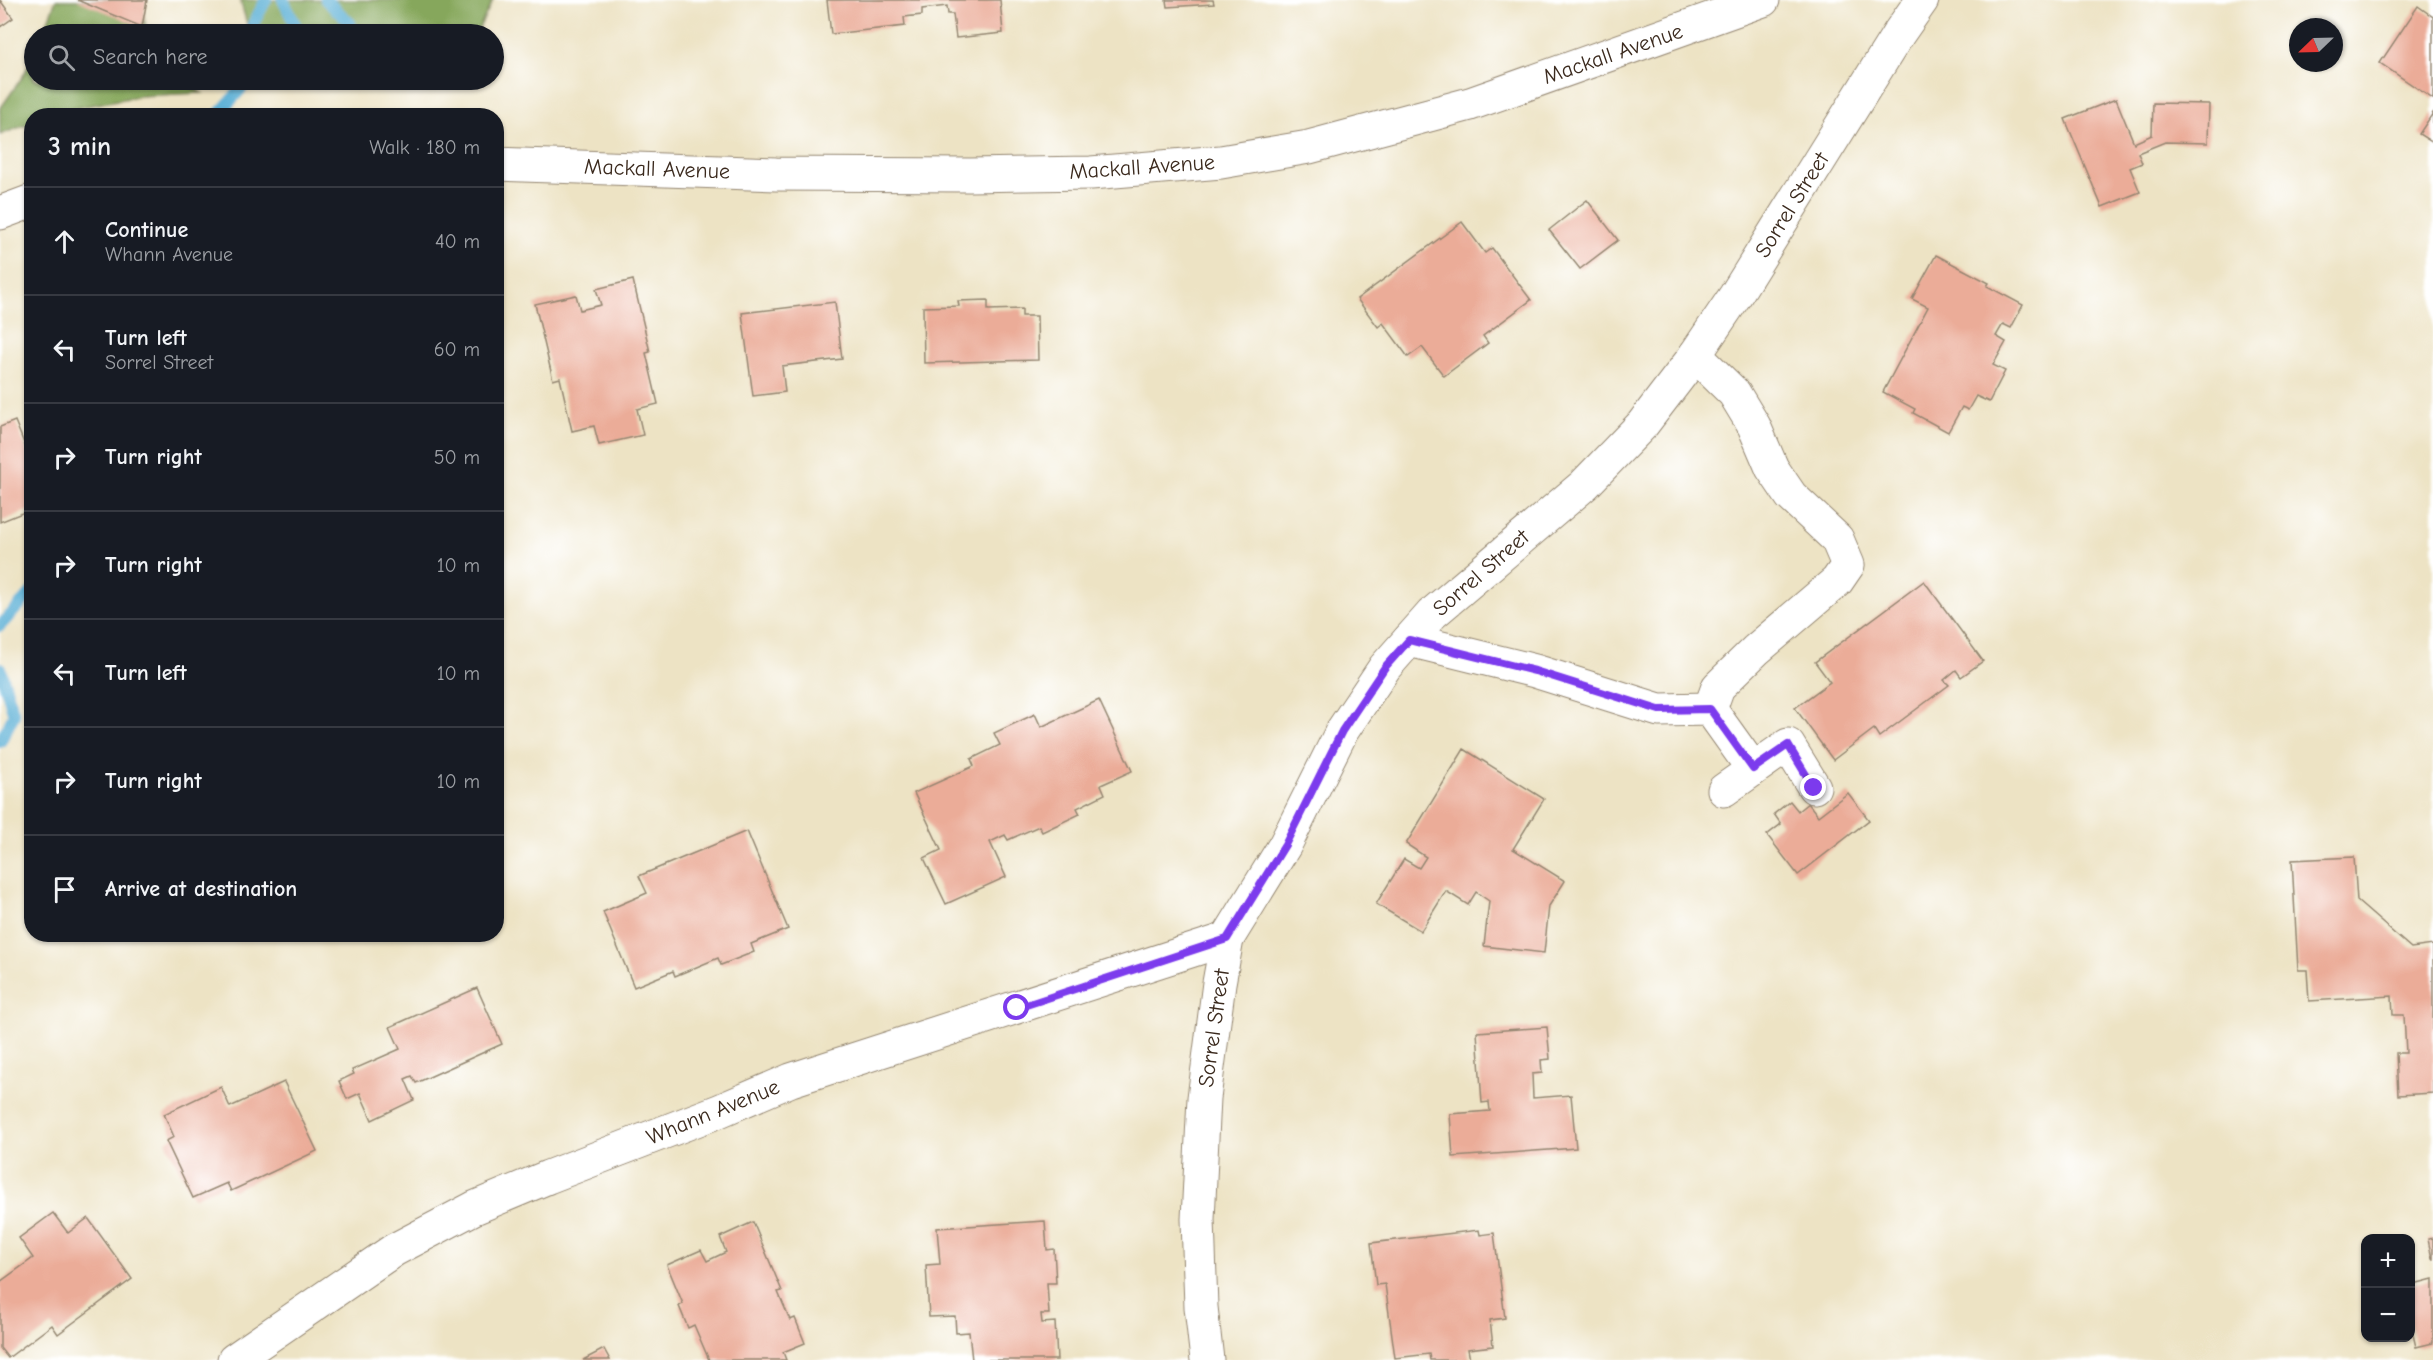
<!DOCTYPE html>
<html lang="en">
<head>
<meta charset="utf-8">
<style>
	:root { --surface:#171b24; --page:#20242c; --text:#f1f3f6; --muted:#9ea1a6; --line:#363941 }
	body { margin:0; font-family:"Comic Neue",sans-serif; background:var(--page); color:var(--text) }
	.controls { position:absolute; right:18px; bottom:18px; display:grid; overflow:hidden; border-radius:12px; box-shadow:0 2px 4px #0004 }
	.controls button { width:54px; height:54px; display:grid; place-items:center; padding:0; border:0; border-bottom:2px solid var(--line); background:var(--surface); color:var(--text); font:30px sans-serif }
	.compass { position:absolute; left:2289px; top:18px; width:54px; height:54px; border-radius:50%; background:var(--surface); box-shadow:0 2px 4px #0004; rotate:247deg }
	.stop { position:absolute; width:18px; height:18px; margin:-14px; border:4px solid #7c3aed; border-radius:50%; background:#fff }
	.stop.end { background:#7c3aed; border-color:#fff; box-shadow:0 2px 6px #0008 }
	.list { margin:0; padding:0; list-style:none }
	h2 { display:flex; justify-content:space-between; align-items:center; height:78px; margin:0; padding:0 24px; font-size:26px }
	h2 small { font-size:20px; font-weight:400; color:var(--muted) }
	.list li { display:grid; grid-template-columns:39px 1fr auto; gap:18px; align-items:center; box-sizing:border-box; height:108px; padding:0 24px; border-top:2px solid var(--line) }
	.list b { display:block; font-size:22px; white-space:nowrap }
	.list p { margin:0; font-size:20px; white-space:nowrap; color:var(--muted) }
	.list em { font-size:20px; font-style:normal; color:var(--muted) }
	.icon { flex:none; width:33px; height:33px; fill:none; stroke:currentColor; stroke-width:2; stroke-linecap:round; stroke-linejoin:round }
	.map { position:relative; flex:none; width:2433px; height:1360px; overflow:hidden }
	.search { position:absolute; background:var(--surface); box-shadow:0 2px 4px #0004; left:24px; top:24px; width:480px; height:66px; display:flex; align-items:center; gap:15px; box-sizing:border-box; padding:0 21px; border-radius:33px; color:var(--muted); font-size:22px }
	.panel { position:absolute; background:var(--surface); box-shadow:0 2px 4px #0004; left:24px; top:108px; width:480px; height:834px; border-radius:24px }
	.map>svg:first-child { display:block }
	.forest { fill:#86a75b; stroke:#60683c; stroke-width:1.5 }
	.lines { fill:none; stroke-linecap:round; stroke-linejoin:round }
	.stream { stroke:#57add4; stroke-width:12 }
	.building { fill:#ebac98 }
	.minor-casing { stroke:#948671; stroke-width:35 }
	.minor { stroke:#fff; stroke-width:33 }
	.route { stroke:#7c3aed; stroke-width:8 }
	.labels { text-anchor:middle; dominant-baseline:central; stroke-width:4.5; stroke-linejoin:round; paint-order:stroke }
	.street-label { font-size:22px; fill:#3b2a1e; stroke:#fff }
</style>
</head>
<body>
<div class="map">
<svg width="2433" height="1360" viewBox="0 0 2433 1360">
	<rect width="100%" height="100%" fill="#fff"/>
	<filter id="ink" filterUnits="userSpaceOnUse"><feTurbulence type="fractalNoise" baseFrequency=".0167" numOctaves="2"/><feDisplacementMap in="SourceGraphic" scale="12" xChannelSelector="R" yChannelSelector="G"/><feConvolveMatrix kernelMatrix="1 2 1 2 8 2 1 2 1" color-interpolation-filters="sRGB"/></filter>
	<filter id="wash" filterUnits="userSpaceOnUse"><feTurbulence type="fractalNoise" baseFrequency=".008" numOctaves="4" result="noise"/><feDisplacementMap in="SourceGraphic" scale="24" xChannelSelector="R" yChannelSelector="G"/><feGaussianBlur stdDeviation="1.35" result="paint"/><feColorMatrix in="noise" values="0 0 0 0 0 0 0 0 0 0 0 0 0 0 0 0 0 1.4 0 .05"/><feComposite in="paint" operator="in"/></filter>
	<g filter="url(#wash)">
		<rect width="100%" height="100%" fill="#ede3c4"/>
		<g class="forest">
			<polygon points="56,0 145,0 144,17 147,34 43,34"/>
			<polygon points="240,0 493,0 476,34 250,34"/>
			<polygon points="34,54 34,80 177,80 202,93 139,96 76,108 50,115 32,116 31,123 0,135 0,109 23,76"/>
		</g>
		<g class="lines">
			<g class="stream">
				<polyline points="283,0 300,34"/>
				<polyline points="326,0 350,23 342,34"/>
				<polyline points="255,34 253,24 266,0"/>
				<polyline points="217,116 249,80"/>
				<polyline points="0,626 32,592"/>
				<polyline points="0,668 14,715 0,742"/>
			</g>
		</g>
		<g id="blocks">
			<g class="building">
				<polygon points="0,0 13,18 0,27"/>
				<polygon points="77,0 147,0 142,27"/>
				<polygon points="827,0 1000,0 1003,33 956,38 953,14 948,14 947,6 922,9 922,15 904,17 905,26 831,34"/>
				<polygon points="1166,0 1213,0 1214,4 1167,7"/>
				<polygon points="2418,6 2433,17 2433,99 2380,63"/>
				<polygon points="2116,99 2134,143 2152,135 2153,103 2209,104 2208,143 2165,142 2138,153 2142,163 2130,168 2140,192 2102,207 2065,119"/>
				<polygon points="2433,113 2433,143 2419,134"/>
				<polygon points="1587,200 1618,240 1580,269 1549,230"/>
				<polygon points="1462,222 1485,253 1492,248 1531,300 1483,336 1488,343 1444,376 1422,347 1408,357 1383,323 1378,327 1357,299"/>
				<polygon points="1936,255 1989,283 1987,286 2023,305 2011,328 2003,324 1996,336 2006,342 1993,365 2005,371 1989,402 1976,396 1968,410 1962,407 1948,432 1913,413 1915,409 1883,392 1928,307 1912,299"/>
				<polygon points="633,280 650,352 646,353 658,404 637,409 643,435 599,445 594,426 572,431 560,378 553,380 535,304 576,295 580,310 601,305 596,289"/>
				<polygon points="988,300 988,310 1022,309 1022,316 1037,316 1038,360 924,363 923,307 959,306 958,301"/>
				<polygon points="835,302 842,359 782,366 785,392 753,396 742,313"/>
				<polygon points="15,421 32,463 32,509 0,522 0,427"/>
				<polygon points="1924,581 1983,661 1961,677 1956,670 1944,680 1949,685 1879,737 1874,729 1833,760 1795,708 1830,682 1815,662"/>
				<polygon points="1099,700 1132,771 1101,785 1105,794 1077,808 1080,814 1042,832 1039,826 1008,840 1005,835 990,842 1006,877 946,904 924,858 941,850 914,793 974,766 971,759 1000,745 994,733 1035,714 1041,727"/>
				<polygon points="1464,749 1544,799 1513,849 1565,881 1549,906 1544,953 1484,946 1489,901 1476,892 1468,905 1446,891 1421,931 1376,904 1404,859 1419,868 1426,857 1406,844"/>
				<polygon points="1848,793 1869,820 1798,875 1767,835 1781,824 1774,814 1790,801 1798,811 1808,803 1818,816"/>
				<polygon points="747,831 788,929 751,944 754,952 721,965 718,958 675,976 673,971 634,987 603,912 647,893 639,876"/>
				<polygon points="2354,857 2357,901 2411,948 2433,945 2433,1093 2398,1095 2396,1053 2406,1053 2404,1015 2393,1015 2392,996 2309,1001 2307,970 2298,970 2292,860"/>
				<polygon points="477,988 502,1044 416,1083 412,1076 405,1079 414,1100 372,1120 360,1093 347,1099 339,1081 354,1074 352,1070 400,1049 390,1027"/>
				<polygon points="1547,1027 1550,1059 1541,1060 1542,1073 1532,1074 1533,1098 1571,1095 1576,1148 1453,1157 1450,1114 1490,1111 1489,1102 1482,1103 1477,1032"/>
				<polygon points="284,1082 317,1151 231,1191 227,1183 193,1198 166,1141 174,1137 164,1114 221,1087 230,1107"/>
				<polygon points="53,1213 68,1233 88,1218 132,1279 58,1334 52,1325 8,1358 0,1348 0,1282 33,1258 19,1238"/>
				<polygon points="1045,1221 1047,1250 1054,1249 1056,1283 1047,1283 1049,1314 1041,1314 1042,1323 1055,1322 1057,1360 972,1360 969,1332 956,1333 955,1316 929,1317 926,1265 940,1264 937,1228"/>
				<polygon points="753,1222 782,1291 778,1292 790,1320 795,1318 805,1343 783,1352 786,1360 709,1360 694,1325 688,1328 679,1306 683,1304 667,1265 701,1250 707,1261 726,1252 720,1237"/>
				<polygon points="1479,1230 1480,1235 1494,1233 1505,1318 1490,1320 1493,1346 1468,1349 1470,1360 1430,1360 1429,1354 1395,1358 1385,1284 1376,1285 1371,1243"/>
				<polygon points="2433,1238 2433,1259 2432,1259 2428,1239"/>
				<polygon points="2433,1279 2433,1343 2416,1347 2410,1322 2410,1285"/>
				<polygon points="604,1349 610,1360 583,1360"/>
			</g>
		</g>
	</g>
	<g filter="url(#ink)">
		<use href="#blocks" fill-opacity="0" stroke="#948671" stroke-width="1.5"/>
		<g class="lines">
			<defs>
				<g id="minor">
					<polyline points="496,164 776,174 970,175 1091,173 1221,162 1309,147 1470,104 1763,0"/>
					<polyline points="0,213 32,201"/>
					<polyline points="1695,355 1734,393 1754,426 1772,468 1791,496 1837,539 1848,565 1837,581 1756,650 1718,687 1710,709"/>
					<polyline points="1409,640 1535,671 1659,710 1710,709 1753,769"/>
					<polyline points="1724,790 1788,745 1814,787"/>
					<polyline points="234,1360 394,1250 474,1208 548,1177 719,1111 791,1080 1227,939"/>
					<polyline points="1207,1360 1201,1307 1198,1219 1204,1098 1219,983 1227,939 1285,845 1342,731 1385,667 1432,614 1584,485 1642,425 1691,361 1735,296 1899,33 1922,0"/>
				</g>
			</defs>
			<use href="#minor" class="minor-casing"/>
			<use href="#minor" class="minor"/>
		</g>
	</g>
	<g class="lines" filter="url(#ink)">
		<polyline class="route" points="1017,1008 1227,939 1285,845 1342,731 1385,667 1409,640 1535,671 1659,710 1710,709 1753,769 1788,745 1814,788"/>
	</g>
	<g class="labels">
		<g class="street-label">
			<text transform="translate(1613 54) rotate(-19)">Mackall Avenue</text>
			<text transform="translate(1142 167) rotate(-4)">Mackall Avenue</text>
			<text transform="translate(657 169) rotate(2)">Mackall Avenue</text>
			<text transform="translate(1792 205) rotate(-58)">Sorrel Street</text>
			<text transform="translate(1481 573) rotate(-41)">Sorrel Street</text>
			<text transform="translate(1214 1028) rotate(-82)">Sorrel Street</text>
			<text transform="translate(713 1112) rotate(-22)">Whann Avenue</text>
		</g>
	</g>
</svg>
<div class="controls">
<button>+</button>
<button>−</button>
</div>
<svg class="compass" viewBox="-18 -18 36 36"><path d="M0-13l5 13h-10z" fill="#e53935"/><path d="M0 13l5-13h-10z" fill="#9ea1a6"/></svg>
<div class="stop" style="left:1017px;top:1008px"></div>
<div class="stop end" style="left:1814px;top:788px"></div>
<div class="search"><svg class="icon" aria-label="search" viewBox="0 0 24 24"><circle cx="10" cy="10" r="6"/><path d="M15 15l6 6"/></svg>Search here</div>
<section class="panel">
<h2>3 min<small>Walk · 180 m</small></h2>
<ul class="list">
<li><svg class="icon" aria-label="ahead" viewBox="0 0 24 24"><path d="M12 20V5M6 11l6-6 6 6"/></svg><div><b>Continue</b><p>Whann Avenue</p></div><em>40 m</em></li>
<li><svg class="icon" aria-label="left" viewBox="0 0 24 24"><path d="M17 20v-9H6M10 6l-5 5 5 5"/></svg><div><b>Turn left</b><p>Sorrel Street</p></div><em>60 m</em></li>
<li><svg class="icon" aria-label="right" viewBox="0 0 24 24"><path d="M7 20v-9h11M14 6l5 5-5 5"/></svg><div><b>Turn right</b></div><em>50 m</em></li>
<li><svg class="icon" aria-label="right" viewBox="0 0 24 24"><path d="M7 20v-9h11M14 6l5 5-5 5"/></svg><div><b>Turn right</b></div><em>10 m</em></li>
<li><svg class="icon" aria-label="left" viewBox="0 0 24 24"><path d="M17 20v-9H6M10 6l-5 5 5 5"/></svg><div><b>Turn left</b></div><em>10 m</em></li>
<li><svg class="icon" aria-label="right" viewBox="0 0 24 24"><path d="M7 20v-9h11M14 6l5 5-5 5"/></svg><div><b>Turn right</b></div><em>10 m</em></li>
<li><svg class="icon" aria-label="arrive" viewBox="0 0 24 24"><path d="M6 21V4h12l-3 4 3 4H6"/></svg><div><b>Arrive at destination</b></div></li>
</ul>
</section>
</div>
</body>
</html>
